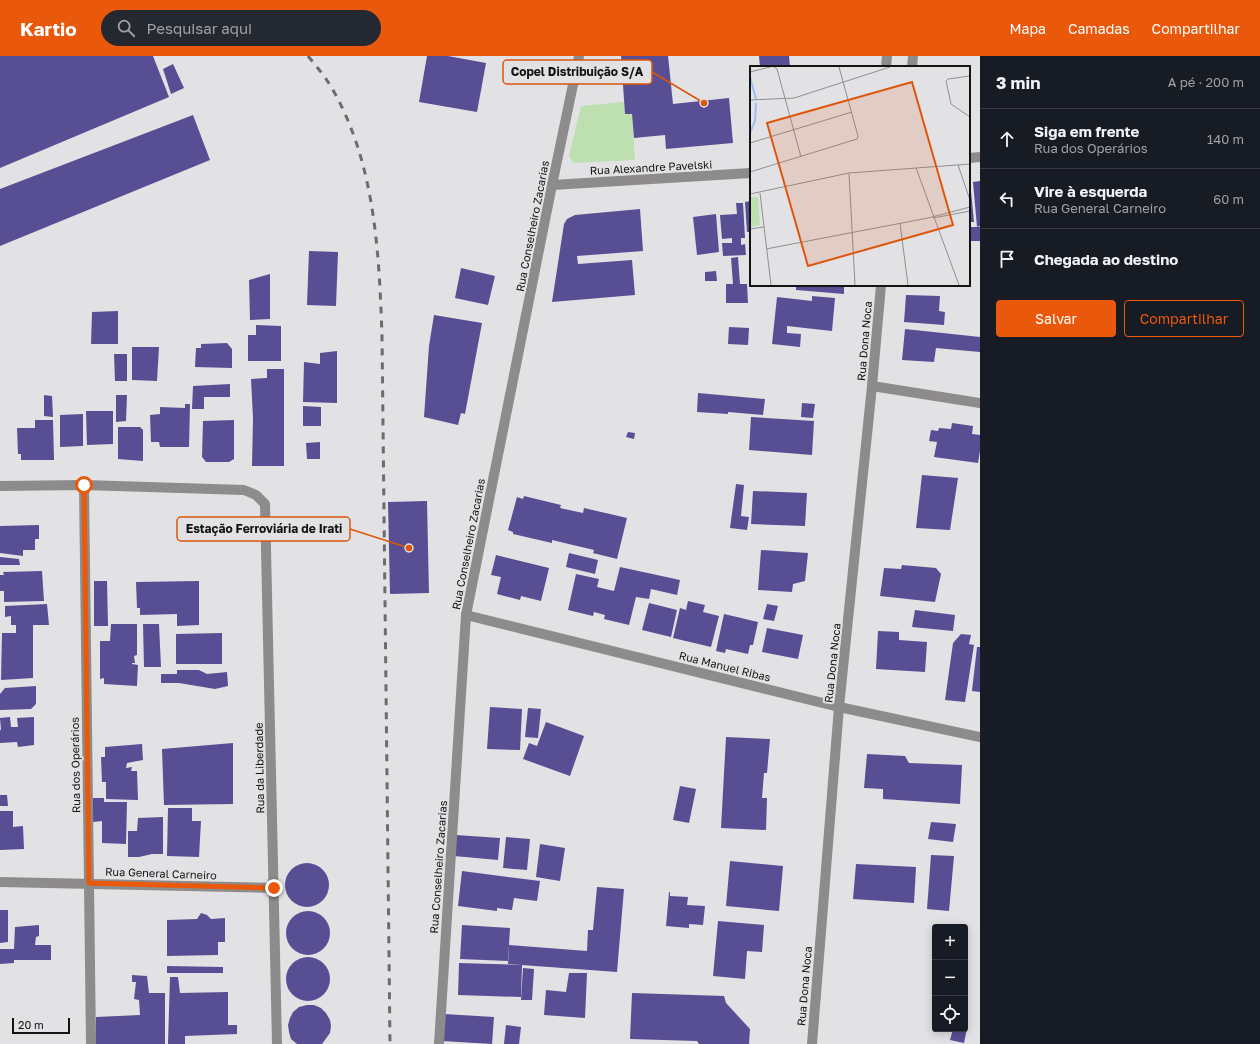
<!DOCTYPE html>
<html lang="pt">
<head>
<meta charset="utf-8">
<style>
	:root { --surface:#171b24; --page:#242831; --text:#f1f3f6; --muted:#9ea1a6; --line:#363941; --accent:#ea580c }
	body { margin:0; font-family:"Golos Text",sans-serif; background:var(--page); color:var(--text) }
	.controls { position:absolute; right:12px; bottom:12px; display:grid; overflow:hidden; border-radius:4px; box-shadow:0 2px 10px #0003 }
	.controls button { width:36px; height:36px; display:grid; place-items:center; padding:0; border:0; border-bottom:1px solid var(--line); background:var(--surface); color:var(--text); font:20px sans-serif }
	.scale { position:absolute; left:12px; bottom:10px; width:58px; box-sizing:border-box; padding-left:4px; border:2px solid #131314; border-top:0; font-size:11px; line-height:14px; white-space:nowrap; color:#131314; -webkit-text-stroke:3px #e2e2e5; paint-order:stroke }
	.stop { position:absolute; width:12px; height:12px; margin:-9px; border:3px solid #ea580c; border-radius:50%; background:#fff }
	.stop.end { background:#ea580c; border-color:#fff; box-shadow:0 1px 4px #0008 }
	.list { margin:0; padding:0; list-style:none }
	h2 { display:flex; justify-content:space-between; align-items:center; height:52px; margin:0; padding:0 16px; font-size:17px }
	h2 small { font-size:13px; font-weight:400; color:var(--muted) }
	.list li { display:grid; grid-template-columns:26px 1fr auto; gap:12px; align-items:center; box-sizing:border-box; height:60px; padding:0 16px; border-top:1px solid var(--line) }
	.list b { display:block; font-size:15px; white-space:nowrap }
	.list p { margin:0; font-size:13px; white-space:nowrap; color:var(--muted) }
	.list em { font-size:13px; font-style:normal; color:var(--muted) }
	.actions { display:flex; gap:8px; padding:12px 16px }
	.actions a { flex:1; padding:9px 0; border:1px solid var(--accent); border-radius:4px; text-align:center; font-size:14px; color:var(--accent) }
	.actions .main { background:var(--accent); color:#fff }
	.icon { flex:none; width:22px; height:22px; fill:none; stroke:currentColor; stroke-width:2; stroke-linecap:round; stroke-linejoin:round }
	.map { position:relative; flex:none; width:980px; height:988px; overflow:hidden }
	header { display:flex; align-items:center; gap:24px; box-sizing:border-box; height:56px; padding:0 20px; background:var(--accent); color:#fff }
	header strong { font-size:19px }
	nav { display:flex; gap:22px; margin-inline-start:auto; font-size:14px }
	.search { width:280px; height:36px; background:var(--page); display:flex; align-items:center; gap:10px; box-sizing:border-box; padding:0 14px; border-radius:22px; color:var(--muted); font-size:15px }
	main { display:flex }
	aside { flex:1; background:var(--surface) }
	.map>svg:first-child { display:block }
	.green { fill:#bedfb0 }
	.building { fill:#584e93 }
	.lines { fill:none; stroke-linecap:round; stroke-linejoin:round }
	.minor { stroke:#8d8b8b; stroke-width:10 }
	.rail { stroke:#6c6c6e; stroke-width:3; stroke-dasharray:7 7; stroke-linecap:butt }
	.route { stroke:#ea580c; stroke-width:5 }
	.labels { text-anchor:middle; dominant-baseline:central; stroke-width:4; stroke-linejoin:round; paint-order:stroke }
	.street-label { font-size:11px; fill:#131314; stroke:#e2e2e5 }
	.inset-river { fill:none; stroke:#9dbef5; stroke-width:2 }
	.inset-road { fill:none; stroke:#8f8f91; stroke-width:1 }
	.view { fill:#dd560c; fill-opacity:0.15; stroke:#dd560c; stroke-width:2 }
	.inset-edge { fill:none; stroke:#131314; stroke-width:2 }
	.leader { fill:none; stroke:#dd560c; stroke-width:1.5 }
	.callout-dot { fill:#dd560c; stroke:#e2e2e5; stroke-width:1.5 }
	.callout { fill:#e2e2e5; stroke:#dd560c; stroke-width:1.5 }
	.callout-label { font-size:12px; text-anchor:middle; font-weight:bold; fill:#131314 }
</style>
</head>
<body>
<header>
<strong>Kartio</strong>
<div class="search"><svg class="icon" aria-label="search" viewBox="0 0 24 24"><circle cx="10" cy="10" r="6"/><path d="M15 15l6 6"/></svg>Pesquisar aqui</div>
<nav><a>Mapa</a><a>Camadas</a><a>Compartilhar</a></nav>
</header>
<main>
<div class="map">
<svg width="980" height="988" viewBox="0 0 980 988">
	<rect width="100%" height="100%" fill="#e2e2e5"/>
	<polygon class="green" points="624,46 625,58 632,58 635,104 573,107 569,100 581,50"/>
	<g class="building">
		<polygon points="0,0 153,0 169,41 0,112"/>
		<polygon points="427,0 448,0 486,7 477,56 419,46"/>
		<polygon points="621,0 668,0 673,48 729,42 733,87 666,93 665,79 634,82 632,58 625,58"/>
		<polygon points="759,0 789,0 790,11 760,11"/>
		<polygon points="173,8 184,32 171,38 163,13"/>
		<polygon points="193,59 210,104 0,190 0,133"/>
		<polygon points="970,125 974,166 969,166 969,126"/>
		<polygon points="980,125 980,170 977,171 973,126"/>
		<polygon points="751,145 751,176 747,176 745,146"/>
		<polygon points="736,147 743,147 745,182 741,182 741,189 745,188 746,199 723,200 722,187 732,187 732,182 722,183 720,159 737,158"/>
		<polygon points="640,153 643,195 577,200 578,208 632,204 635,239 552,246 564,168 567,163 575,159"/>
		<polygon points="716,158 719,196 697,199 693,161"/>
		<rect x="969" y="171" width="11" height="14"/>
		<polygon points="309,195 338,196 336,250 307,249"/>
		<polygon points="738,201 740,228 747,228 748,247 726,247 726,228 733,228 731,202"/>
		<polygon points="461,212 495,220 488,249 455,242"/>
		<polygon points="716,215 717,225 705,225 705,216"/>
		<polygon points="270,218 270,263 250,264 249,224"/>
		<polygon points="796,229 844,229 844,238 796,234"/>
		<polygon points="906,239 940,240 939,255 945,256 944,269 904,266"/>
		<polygon points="812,240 835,242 832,275 787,270 787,277 801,278 800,291 772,288 777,241 812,245"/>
		<polygon points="118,255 118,288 91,288 92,256"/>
		<polygon points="434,259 482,267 465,358 461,357 458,369 424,361 429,290"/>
		<polygon points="256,269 281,270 281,305 248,305 248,279 256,279"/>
		<polygon points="729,271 749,272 748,289 728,288"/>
		<polygon points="905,273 980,281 980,296 936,292 934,306 902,304"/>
		<polygon points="227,287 232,293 232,312 195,311 196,292 201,292 201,288"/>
		<polygon points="132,291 159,291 157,325 132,324"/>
		<polygon points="337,295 337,347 303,346 304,306 320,308 320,297"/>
		<polygon points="114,298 127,298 127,325 115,325"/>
		<polygon points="267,313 284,313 284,410 252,410 253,362 251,323 267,322"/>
		<polygon points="230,328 230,341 204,341 204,353 192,353 193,330"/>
		<polygon points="698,337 765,343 763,359 728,356 728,358 697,356"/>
		<polygon points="44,339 52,340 53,361 44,360"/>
		<polygon points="116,339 127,339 126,365 116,366"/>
		<polygon points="802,347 815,348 813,362 801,361"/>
		<polygon points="185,348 190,348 189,391 160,391 159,386 151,386 150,359 160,358 160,351 185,352"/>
		<polygon points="303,350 321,351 321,370 303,370"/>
		<polygon points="86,355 113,355 113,388 87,389"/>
		<polygon points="83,358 83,390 60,391 60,359"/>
		<polygon points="751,361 814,365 812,399 749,394"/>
		<polygon points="35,364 53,364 54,404 21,404 21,398 18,398 17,372 35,372"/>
		<polygon points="234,364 234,403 229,406 206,406 202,401 203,365"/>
		<polygon points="952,367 973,370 972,378 980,379 980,395 978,407 934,401 937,386 929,385 931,374 938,375 939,372 951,373"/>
		<polygon points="118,371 140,371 143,374 143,405 118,403"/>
		<polygon points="628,376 635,377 634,383 626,381"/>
		<polygon points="320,386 320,403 307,403 306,387"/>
		<polygon points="922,419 958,422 950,474 916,472"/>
		<polygon points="736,428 744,429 741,460 749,461 747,474 730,472"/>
		<polygon points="753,435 807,437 805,470 751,468"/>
		<polygon points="524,440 561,449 560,452 583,457 584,452 627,462 617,503 593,497 594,494 552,484 552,487 513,478 513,476 508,474 517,441 523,443"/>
		<polygon points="427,445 429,537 390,538 388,446"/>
		<polygon points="39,469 39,483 35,483 35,494 23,494 23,500 0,497 0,470"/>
		<polygon points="761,494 808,497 805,525 793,528 792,536 758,534"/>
		<polygon points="569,497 598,504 595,518 566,511"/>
		<polygon points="496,499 549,512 541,545 521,540 520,544 497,538 501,521 491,519"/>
		<polygon points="0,501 19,503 20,509 0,509"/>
		<polygon points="902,509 936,512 941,518 935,546 880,540 884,512 901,513"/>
		<polygon points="620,511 680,524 677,539 651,533 649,543 636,541 629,569 604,563 605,559 594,556 593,560 568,554 576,518 599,523 597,531 614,535"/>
		<polygon points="42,515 44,545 4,546 4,535 0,535 0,519 4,519 3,516"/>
		<polygon points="94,525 107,525 108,570 94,570"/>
		<polygon points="199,525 199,569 177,570 177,558 140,559 140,552 137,552 136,526"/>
		<polygon points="688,545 705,549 703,556 719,560 711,591 673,582 680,552 686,554"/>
		<polygon points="649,547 677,554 671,581 642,574"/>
		<polygon points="47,548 49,569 33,569 33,622 1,624 2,577 16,577 16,569 11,569 11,560 5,561 5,550"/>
		<polygon points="767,548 778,550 774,565 763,563"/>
		<polygon points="915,554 955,559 953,575 912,571"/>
		<polygon points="724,558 758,566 753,589 750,589 748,598 726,593 725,597 716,595"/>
		<polygon points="111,568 137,568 137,599 134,600 135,607 132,607 132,608 138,609 137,630 104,628 104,622 100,623 100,585 110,585"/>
		<polygon points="143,568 159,568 161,611 144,611"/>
		<polygon points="767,572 803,579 798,603 762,596"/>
		<polygon points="878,575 899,576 899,584 927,586 925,616 876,613"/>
		<polygon points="222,577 222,608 176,608 176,578"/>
		<polygon points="961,578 971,579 969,588 974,589 965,646 945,644 953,587"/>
		<polygon points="977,591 980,591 980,636 972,635"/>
		<polygon points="177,614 199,614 207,618 227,616 228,630 215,633 179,627 161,627 161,618 177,618"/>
		<polygon points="36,630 36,648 31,653 0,654 0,638 5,632"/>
		<polygon points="490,651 522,653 520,694 487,693"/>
		<polygon points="528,652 541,653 538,682 525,681"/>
		<polygon points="10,661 11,671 18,671 17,662 34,661 34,689 18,691 17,686 0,687 0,674 1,674 0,662"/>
		<polygon points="546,666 584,680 570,720 523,703 529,687 537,690"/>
		<polygon points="726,681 770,683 767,717 764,717 762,742 767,742 766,774 721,772"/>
		<polygon points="233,687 233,748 164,749 162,693"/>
		<polygon points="142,688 143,704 127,707 126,712 132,711 131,715 137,715 138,744 106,743 106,726 102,726 101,701 105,701 105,691"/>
		<polygon points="867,698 905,700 909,707 962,709 960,748 883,743 883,733 864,732"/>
		<polygon points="680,730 696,733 689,767 673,764"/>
		<polygon points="0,739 7,739 8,750 0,750"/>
		<polygon points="92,742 104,742 104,746 127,746 126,788 102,787 102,765 93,766"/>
		<polygon points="168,752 192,752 192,765 201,765 199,801 167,800"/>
		<polygon points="0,755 13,755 13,771 23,770 24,793 0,794"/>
		<polygon points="163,761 163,798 152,798 139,801 128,801 128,775 137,775 138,762"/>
		<polygon points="931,766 956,768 953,786 928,783"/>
		<polygon points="456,779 500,782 498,804 454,800"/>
		<polygon points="506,781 530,783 527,814 503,812"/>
		<polygon points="540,788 565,792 560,825 536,821"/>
		<polygon points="931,799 954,800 949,855 927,853"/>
		<polygon points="730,805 783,810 779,855 726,850"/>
		<circle cx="307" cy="829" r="22"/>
		<polygon points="856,808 916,811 914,847 853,843"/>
		<polygon points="462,815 540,825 537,845 514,842 512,854 497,852 497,855 458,850"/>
		<polygon points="597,831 624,833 617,916 508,908 509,889 587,895 588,874 593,874"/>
		<polygon points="669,836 670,836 670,840 688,841 687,849 705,850 703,869 689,868 689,872 666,870"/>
		<polygon points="0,854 8,854 8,886 0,887"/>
		<circle cx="308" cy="877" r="22"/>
		<polygon points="201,857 207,859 211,863 225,862 225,886 218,886 218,899 167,900 167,864 197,863"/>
		<polygon points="718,865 764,869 762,896 747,895 745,923 713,920"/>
		<polygon points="39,869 39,880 36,881 35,889 51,889 51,904 14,904 14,907 0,908 0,893 14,893 15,871"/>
		<polygon points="462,869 510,872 508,905 460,903"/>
		<circle cx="308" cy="923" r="22"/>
		<polygon points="459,907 522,909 521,941 458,939"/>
		<polygon points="167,910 223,911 223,917 167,917"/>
		<polygon points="523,912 534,913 532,944 521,944"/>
		<polygon points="569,917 587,917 585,962 544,959 546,934 566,936"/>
		<polygon points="132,919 147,920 149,937 165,937 165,988 95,988 96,961 140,959 139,944 134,943 136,926 132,926"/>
		<polygon points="170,921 178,921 180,937 228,936 228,969 237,969 237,978 185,980 185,988 168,988"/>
		<polygon points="632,937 724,940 726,947 750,973 749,988 699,988 697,985 630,983"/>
		<polygon points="307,949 314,949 321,952 326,957 330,964 331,970 330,977 322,988 297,988 291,983 289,976 288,969 290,962 293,956 299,951"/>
		<polygon points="444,958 494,961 492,988 442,985"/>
		<polygon points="506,969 521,971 519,988 504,988"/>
		<polygon points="965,971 967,972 964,987 950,984 953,973 965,973"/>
	</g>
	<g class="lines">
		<g class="minor">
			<polyline points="886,11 887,0"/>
			<polyline points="912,11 913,0"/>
			<polyline points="969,102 980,101"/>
			<polyline points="552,129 751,117"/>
			<polyline points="872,330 980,347"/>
			<polyline points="84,429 91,988"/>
			<polyline points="0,430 84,429 244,434 256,439 265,448 277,988"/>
			<polyline points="466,559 839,651 980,681"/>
			<polyline points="0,826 274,832"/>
			<polyline points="439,988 466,559 552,129 579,0"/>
			<polyline points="812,988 839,651 872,330 881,229"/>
		</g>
		<path class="rail" d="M308,0c8,10 16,19 22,29 45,75 49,166 52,251l8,708"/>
	</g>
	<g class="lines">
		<polyline class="route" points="84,429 89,827 274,832"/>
	</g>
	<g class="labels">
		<g class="street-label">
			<text transform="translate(651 111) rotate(-3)">Rua Alexandre Pavelski</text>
			<text transform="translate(532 170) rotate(-79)">Rua Conselheiro Zacarias</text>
			<text transform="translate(864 285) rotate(-85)">Rua Dona Noca</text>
			<text transform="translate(468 488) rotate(-79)">Rua Conselheiro Zacarias</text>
			<text transform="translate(832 607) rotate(-84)">Rua Dona Noca</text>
			<text transform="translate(725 610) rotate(14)">Rua Manuel Ribas</text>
			<text transform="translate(75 709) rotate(-91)">Rua dos Operários</text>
			<text transform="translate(259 712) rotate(-91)">Rua da Liberdade</text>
			<text transform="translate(438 811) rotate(-86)">Rua Conselheiro Zacarias</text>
			<text transform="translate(161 817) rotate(2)">Rua General Carneiro</text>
			<text transform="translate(804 930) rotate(-85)">Rua Dona Noca</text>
		</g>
	</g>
	<g transform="translate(750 10)">
		<rect width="220" height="220" fill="#e2e2e5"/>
		<path d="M0,131h8l2,28 -10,2z" fill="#bedfb0"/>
		<path class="inset-river" d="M0,11l6,22M0,67l5,-12 1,-18"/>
		<path class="inset-road" d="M24,1l3,2 24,88M0,6l20,-5M220,10l-22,3 -2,2 5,23 19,13M0,34l44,-2 96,-31M0,77l102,-31M208,99l12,35M166,102l43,117M0,106l107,-33 1,-3 -19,-69M99,107l6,112M10,127l11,92M0,128l99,-21 121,-9M183,152l37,-7M150,157l8,62M0,163l14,-2M16,183l162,-31 42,-11"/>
		<path class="view" d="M162,16l41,143 -145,41 -41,-143z"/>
		<rect width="220" height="220" class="inset-edge"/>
	</g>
	<path class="leader" d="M704 47L652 16M409 492L350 473"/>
	<g class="callout-dot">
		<circle cx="704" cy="47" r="4"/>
		<circle cx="409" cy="492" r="4"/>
	</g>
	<g class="callout">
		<rect x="503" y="4" width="149" height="24" rx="4"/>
		<rect x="177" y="461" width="173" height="24" rx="4"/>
	</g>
	<g class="callout-label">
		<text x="577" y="20">Copel Distribuição S/A</text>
		<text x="264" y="477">Estação Ferroviária de Irati</text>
	</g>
</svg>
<div class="controls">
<button>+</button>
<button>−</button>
<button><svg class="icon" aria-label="locate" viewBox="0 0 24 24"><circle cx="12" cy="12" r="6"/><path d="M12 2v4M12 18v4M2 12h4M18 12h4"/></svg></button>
</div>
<div class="scale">20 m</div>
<div class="stop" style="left:84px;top:429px"></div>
<div class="stop end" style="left:274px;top:832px"></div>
</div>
<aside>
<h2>3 min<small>A pé · 200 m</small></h2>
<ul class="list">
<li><svg class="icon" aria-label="ahead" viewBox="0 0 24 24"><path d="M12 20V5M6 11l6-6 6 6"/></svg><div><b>Siga em frente</b><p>Rua dos Operários</p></div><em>140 m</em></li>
<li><svg class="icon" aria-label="left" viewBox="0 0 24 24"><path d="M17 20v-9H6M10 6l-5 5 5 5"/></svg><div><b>Vire à esquerda</b><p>Rua General Carneiro</p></div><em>60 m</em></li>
<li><svg class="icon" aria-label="arrive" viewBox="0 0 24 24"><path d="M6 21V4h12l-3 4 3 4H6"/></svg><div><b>Chegada ao destino</b></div></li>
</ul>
<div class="actions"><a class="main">Salvar</a><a>Compartilhar</a></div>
</aside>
</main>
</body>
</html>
